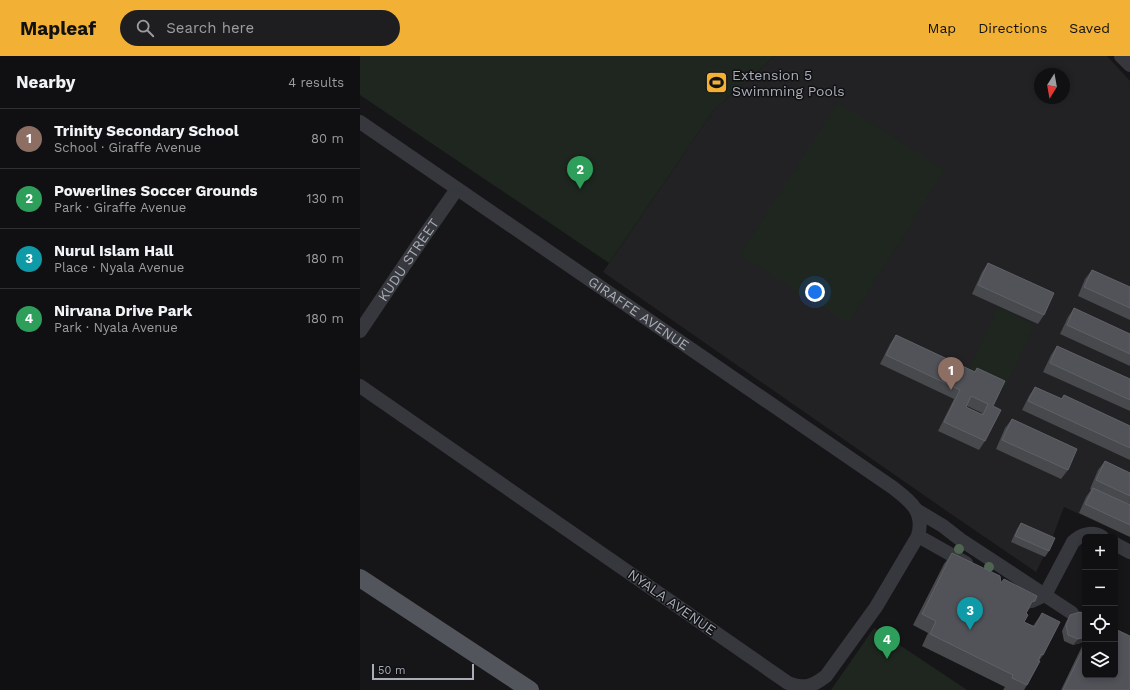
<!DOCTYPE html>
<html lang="en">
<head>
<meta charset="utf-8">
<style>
	:root { --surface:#101012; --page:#1e1e20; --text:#f1f3f6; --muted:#9c9d9f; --line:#303032; --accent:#f2b134 }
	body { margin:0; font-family:"Work Sans",sans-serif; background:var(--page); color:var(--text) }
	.controls { position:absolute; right:12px; bottom:12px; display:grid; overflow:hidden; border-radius:6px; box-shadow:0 2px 6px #0003 }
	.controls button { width:36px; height:36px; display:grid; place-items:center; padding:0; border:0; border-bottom:1px solid var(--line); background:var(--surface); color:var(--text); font:20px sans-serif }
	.compass { position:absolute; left:674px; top:12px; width:36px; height:36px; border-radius:50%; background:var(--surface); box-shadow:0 2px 6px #0003; rotate:191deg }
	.scale { position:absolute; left:12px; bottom:10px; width:102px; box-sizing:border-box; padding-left:4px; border:2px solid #a8adb8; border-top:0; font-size:11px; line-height:14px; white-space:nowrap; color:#a8adb8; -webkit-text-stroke:3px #111113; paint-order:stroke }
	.you { position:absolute; left:455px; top:236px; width:14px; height:14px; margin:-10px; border:3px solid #fff; border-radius:50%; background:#1a73e8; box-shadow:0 0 0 6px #1a73e833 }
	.badge { display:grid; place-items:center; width:26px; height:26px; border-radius:50%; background:var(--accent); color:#fff; font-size:13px; font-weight:700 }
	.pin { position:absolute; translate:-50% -33px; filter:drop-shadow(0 1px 2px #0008) }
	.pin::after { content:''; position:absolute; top:21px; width:14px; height:12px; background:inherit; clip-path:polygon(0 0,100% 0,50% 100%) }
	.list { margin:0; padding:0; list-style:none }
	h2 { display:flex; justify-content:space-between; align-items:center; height:52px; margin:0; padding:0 16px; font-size:17px }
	h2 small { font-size:13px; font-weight:400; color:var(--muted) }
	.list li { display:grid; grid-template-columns:26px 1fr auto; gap:12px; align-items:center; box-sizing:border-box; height:60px; padding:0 16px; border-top:1px solid var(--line) }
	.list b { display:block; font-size:15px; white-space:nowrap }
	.list p { margin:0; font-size:13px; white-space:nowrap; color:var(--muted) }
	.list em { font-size:13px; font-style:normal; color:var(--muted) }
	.icon { flex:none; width:22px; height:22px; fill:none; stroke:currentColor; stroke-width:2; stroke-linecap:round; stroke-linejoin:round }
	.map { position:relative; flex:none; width:770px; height:634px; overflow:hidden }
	header { display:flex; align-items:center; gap:24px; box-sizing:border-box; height:56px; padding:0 20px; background:var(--accent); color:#111 }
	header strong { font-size:19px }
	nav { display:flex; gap:22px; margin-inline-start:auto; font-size:14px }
	.search { width:280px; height:36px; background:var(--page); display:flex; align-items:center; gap:10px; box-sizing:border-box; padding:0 14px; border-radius:22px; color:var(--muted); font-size:15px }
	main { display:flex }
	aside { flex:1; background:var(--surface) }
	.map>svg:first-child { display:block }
	.built { fill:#222225; fill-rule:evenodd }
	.green { fill:#1e261f }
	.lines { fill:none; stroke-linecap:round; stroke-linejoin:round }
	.minor { stroke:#37383d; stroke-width:14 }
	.major { stroke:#53555c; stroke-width:18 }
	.tree { fill:#506452 }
	.wall { fill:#47494d; fill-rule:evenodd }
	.shaded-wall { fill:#2f3033 }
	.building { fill:#525359; stroke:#5f6168; fill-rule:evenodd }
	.labels { text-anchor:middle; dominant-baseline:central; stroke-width:3; stroke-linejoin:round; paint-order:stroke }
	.poi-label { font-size:14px; fill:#a8adb8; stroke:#111113; text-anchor:start }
	.street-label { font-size:14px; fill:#a8adb8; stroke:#111113 }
</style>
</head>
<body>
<header>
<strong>Mapleaf</strong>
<div class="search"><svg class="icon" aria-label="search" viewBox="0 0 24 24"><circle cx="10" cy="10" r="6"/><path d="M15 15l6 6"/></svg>Search here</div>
<nav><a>Map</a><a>Directions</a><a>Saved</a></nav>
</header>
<main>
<aside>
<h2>Nearby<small>4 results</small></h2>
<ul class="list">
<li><span class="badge" style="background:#8d6e63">1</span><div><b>Trinity Secondary School</b><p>School · Giraffe Avenue</p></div><em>80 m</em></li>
<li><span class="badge" style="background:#2e9e5b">2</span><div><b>Powerlines Soccer Grounds</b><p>Park · Giraffe Avenue</p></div><em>130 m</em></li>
<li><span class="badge" style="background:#0f9aa8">3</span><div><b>Nurul Islam Hall</b><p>Place · Nyala Avenue</p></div><em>180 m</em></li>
<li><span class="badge" style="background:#2e9e5b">4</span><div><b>Nirvana Drive Park</b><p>Park · Nyala Avenue</p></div><em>180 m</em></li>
</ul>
</aside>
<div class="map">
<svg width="770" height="634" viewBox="0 0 770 634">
	<rect width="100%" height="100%" fill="#161618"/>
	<path class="built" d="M415,0h332l23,25v456l-66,-30 -14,37 -14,28 -85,-58 -348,-242 111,-162zM680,18h24v24h-24z"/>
	<g class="green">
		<polygon points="0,0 415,0 354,54 249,207 0,39"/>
		<polygon points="478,46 585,114 488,267 380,199"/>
		<polygon points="638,251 674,269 644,334 607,317"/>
		<polygon points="514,572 607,634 471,634"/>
	</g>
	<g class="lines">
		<g class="minor">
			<polyline points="761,0 770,9"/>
			<path id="s1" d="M0,66l532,365c18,14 33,24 26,49l-42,71 -50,69c-14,11 -21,13 -38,7l-428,-297"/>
			<path id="s2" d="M0,275l62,-92 35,-50"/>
			<polyline points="558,455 583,470 601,484 712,557"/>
			<polyline points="558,480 606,507"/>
			<polyline points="755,488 770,496"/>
			<path d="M659,538l13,7 13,-6 28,-53c8,-8 19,-11 29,-5"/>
		</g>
		<polyline class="major" points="0,522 170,634"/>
	</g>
	<g class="tree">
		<circle cx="599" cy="493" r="5"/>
		<circle cx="629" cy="511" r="5"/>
	</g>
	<g class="wall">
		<polygon points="628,207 684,259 678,268 612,238 622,216"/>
		<polygon points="732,214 770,231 770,264 718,240 725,223"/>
		<polygon points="714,252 770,278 770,310 700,278 708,261"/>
		<path d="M536,279l79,37 2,-4 16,38 -8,35 -6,9 -41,-19 16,-32 -74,-35 10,-20zM607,350l15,7 -1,1 -15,-7z"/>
		<polygon points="697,290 770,323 770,355 683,316 691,299"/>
		<polygon points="675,331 701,343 704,339 770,370 770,404 662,354 669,340"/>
		<polygon points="652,363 708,414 701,423 636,393 645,372"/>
		<polygon points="745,405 770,417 770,481 719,457 726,441 731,434 730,433 738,414"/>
		<polygon points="661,467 689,495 685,501 651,486 657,473"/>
		<polygon points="592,497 641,527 644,523 675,545 667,556 664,566 673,570 682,557 683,599 679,605 667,629 664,634 643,634 645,631 562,590 568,577 553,569 584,508"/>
		<polygon points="710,559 724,586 713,589 704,585 702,575 706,566"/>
		<polygon points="725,584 725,619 769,634 701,634"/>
	</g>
	<g class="shaded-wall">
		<polygon points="675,545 666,557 672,546"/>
		<polygon points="725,581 725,584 724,586 713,589 718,583"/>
	</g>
	<g class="building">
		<polygon points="628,207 694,237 684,259 618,229"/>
		<polygon points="732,214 770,231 770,252 724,231"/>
		<polygon points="714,252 770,278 770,298 707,269"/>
		<path d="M536,279l79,37 2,-4 28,13 -12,25 8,4 -16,31 -41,-19 16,-32 -74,-35zM611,340l17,8 -5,11 -17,-8z"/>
		<polygon points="697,290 770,323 770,344 690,307"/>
		<polygon points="675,331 702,343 704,339 770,370 770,392 668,345"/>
		<polygon points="652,363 717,393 708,414 642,384"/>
		<polygon points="745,405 770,417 770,440 736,424"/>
		<polygon points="733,432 770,449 770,469 725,448"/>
		<polygon points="661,467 695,482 689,495 655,480"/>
		<polygon points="592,497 640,520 641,527 644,523 677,540 675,545 672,546 666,557 668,559 664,566 675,571 682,557 700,566 683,599 681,598 678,605 680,605 667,629 652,622 653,619 570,578 576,565 562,558"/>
		<polygon points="720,556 725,558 725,581 718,583 708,579 706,569 710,559"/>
		<polygon points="755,573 770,580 770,631 769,634 703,634 725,589 725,619 755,619"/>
	</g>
	<defs>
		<symbol id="stadium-square" viewBox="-11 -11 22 22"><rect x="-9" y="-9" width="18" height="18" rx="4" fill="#f2b134" stroke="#111113"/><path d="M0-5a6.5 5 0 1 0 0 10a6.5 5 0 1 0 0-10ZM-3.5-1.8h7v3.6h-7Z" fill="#111"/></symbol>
	</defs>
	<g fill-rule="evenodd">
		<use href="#stadium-square" x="344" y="14" width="25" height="25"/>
	</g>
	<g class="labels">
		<g class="poi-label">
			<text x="372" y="19">Extension 5<tspan x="372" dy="16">Swimming Pools</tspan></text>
		</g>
		<g class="street-label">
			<text stroke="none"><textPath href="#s2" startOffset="86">KUDU STREET</textPath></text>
			<text stroke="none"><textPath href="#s1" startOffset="338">GIRAFFE AVENUE</textPath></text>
			<text transform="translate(312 546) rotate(35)">NYALA AVENUE</text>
		</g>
	</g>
</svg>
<div class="controls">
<button>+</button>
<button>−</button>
<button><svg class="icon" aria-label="locate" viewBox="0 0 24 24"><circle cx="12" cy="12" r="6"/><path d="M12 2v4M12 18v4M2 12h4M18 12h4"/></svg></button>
<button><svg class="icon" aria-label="layers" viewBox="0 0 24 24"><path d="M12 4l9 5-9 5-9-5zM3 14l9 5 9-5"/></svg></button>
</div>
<svg class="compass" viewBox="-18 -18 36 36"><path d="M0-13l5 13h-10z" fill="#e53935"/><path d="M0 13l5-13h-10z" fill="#9c9d9f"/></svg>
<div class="scale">50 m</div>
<div class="you"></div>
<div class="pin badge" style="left:591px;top:334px;background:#8d6e63">1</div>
<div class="pin badge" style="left:220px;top:133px;background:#2e9e5b">2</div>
<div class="pin badge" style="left:610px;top:574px;background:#0f9aa8">3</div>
<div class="pin badge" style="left:527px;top:603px;background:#2e9e5b">4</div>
</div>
</main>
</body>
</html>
